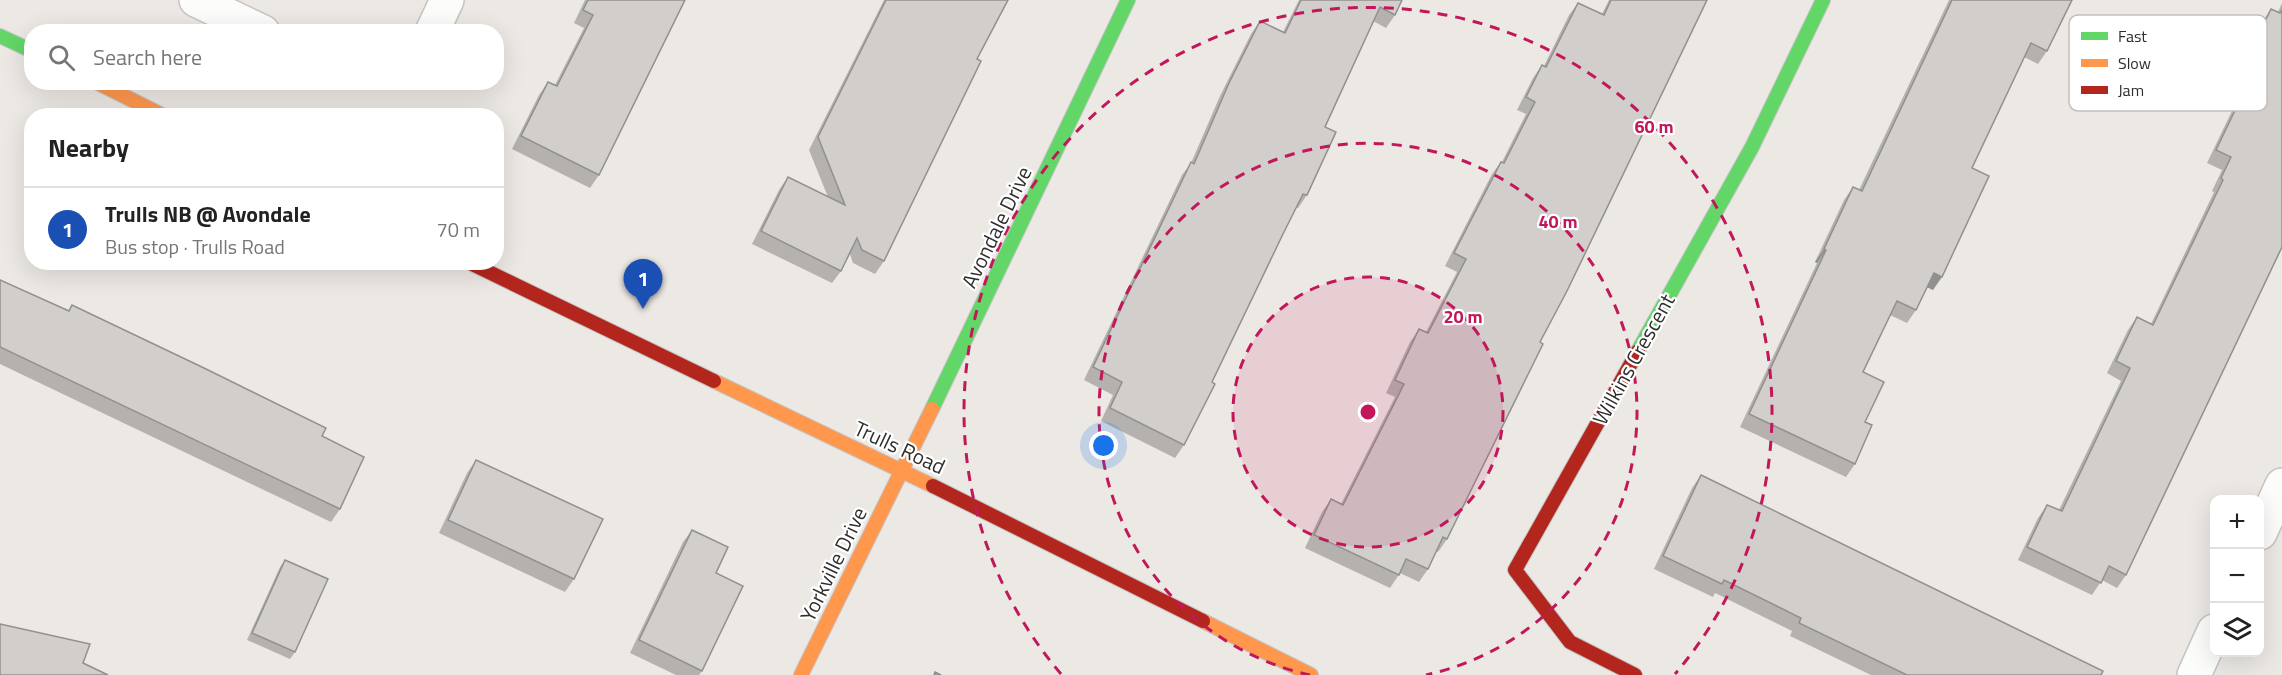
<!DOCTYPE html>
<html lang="en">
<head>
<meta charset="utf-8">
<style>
	:root { --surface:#fff; --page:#f6f6f6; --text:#222; --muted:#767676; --line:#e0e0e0; --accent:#b45309 }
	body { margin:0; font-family:"Titillium Web",sans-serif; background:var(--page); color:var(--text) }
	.controls { position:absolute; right:18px; bottom:18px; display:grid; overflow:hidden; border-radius:12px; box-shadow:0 6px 24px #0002 }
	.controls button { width:54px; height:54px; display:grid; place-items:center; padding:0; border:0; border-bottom:2px solid var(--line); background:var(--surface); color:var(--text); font:30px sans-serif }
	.you { position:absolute; left:1104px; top:446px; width:21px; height:21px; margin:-15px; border:4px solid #fff; border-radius:50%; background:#1a73e8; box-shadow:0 0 0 9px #1a73e833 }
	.badge { display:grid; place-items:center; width:39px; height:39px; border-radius:50%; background:var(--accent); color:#fff; font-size:20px; font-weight:700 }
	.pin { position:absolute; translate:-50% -50px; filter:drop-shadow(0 2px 3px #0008) }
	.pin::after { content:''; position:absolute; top:32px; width:21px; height:18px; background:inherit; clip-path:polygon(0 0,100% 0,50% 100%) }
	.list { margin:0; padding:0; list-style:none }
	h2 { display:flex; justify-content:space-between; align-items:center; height:78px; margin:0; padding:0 24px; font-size:26px }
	h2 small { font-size:20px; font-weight:400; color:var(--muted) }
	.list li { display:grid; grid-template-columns:39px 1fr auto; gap:18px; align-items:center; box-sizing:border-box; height:84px; padding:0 24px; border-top:2px solid var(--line) }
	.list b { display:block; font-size:22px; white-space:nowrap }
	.list p { margin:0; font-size:20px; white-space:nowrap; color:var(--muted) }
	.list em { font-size:20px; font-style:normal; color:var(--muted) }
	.icon { flex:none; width:33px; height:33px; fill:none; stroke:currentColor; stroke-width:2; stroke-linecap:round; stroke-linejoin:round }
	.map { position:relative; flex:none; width:2282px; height:675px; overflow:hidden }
	.search { position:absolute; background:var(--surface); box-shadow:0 6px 24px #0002; left:24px; top:24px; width:480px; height:66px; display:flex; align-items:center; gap:15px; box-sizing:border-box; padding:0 21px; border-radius:24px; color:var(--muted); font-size:22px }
	.panel { position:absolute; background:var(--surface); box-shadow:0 6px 24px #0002; left:24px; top:108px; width:480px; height:162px; border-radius:24px }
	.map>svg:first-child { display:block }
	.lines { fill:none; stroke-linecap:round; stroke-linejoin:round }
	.street-casing { stroke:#c5c4c5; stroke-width:36 }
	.fast-casing { stroke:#c5c4c5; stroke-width:16 }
	.slow-casing { stroke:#c5c4c5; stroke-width:16 }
	.jam-casing { stroke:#c5c4c5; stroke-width:16 }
	.street { stroke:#fcfcfb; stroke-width:33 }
	.fast { stroke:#63d668; stroke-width:14 }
	.slow { stroke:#ff974d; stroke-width:14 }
	.jam { stroke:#b3261e; stroke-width:14 }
	.wall { fill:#b4b1af }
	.shaded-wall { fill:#92908e }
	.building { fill:#d1cecb; stroke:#92908e; stroke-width:1.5 }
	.ring { fill:none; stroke:#c2185b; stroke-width:3; stroke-dasharray:10 8 }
	.labels { text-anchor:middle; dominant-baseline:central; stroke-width:4.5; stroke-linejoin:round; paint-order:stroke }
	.street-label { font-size:21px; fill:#2e2e2e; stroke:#fff }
	.key { fill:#fff; stroke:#c0c0c0; stroke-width:1.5 }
	.key-label { font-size:16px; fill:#2e2e2e }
	.centre { fill:#c2185b; stroke:#fff; stroke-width:3 }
	.ring-label { font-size:18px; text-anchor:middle; font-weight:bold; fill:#c2185b; stroke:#fff; stroke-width:4.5; stroke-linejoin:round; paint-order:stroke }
</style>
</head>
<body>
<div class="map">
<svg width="2282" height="675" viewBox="0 0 2282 675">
	<rect width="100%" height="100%" fill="#ece8e4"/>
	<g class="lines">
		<defs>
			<g id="street">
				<polyline points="196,0 263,32"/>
				<polyline points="432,32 447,0"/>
				<polyline points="2260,533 2282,485"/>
				<polyline points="2194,675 2214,631"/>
			</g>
			<g id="fast">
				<polyline points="0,36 32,51"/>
				<polyline points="1638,351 1752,147 1823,0"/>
				<polyline points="932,409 1128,0"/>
			</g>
			<g id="slow">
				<polyline points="96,82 164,116"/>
				<polyline points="714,381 933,486"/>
				<polyline points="1203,621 1311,675"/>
				<polyline points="801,675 932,409"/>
			</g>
			<g id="jam">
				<polyline points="468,262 714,381"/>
				<polyline points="933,486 1203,621"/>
				<polyline points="1635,675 1570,642 1515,570 1638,351"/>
			</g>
		</defs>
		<use href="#street" class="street-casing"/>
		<use href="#fast" class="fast-casing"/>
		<use href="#slow" class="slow-casing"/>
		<use href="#jam" class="jam-casing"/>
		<use href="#street" class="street"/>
		<use href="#fast" class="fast"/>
		<use href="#slow" class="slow"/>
		<use href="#jam" class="jam"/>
	</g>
	<g class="wall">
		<polygon points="585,0 685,0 599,175 590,188 512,149 539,95 548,82 555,85 584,28 574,23"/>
		<polygon points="884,0 1008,0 977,59 884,261 875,274 853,263 850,254 841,271 832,283 752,244 779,190 788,177 828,197 809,150"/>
		<polygon points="1299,0 1402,0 1395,15 1386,28 1373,21 1325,127 1307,195 1298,208 1296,208 1283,234 1212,382 1184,445 1175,458 1101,421 1113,395 1084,380 1182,175 1191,163 1220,96 1251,34 1260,21 1283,32"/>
		<polygon points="1609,0 1707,0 1540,342 1447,539 1438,552 1436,551 1428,569 1419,582 1400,573 1390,588 1305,548 1322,512 1331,499 1341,504 1395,397 1386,393 1410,342 1419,329 1426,332 1457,272 1445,266 1492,174 1501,162 1502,162 1526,114 1517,110 1533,78 1542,65 1544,66 1569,15 1578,3 1602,14"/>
		<polygon points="1949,0 2072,0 2047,51 2038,64 2024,57 1972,168 1933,290 1927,287 1916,310 1907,323 1890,315 1863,372 1865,422 1855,464 1846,477 1740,427 1817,263 1815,262 1844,200 1853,187 1859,190"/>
		<polygon points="2282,3 2282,247 2126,575 2117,588 2102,580 2092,595 2018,560 2038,518 2047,505 2059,510 2121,381 2107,373 2128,330 2137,317 2151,324 2214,192 2212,191 2222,170 2207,163 2253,67 2243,62 2262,22 2271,9 2278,12"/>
		<polygon points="0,280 68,311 72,305 322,436 340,509 331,522 0,364"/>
		<polygon points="476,460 574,579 565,592 439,533 467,473"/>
		<polygon points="1701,475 2101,675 1871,675 1790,636 1792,631 1715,593 1713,597 1654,569 1692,488"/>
		<polygon points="692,530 716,573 702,671 699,675 676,675 630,653 683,542"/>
		<polygon points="285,560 295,652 290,659 247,640 280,567"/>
	</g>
	<g class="shaded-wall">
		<polygon points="1824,249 1826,250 1817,263 1815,262"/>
		<polygon points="1934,273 1942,277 1933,290 1925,286"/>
	</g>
	<g class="building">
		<polygon points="588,0 685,0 599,175 521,136 548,82 557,86 593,15 583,10"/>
		<polygon points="886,0 1008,0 977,59 981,61 884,261 862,250 857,238 841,271 761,231 788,177 845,205 818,137"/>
		<polygon points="1301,0 1402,0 1395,15 1380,7 1325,127 1336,132 1307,195 1303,194 1283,234 1212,382 1215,384 1184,445 1110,408 1122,382 1093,367 1191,162 1194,164 1229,83 1260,21 1285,33"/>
		<polygon points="1611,0 1707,0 1567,291 1540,342 1543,344 1447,539 1443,537 1428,569 1406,559 1399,575 1314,535 1331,499 1343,505 1404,384 1395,380 1419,329 1428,333 1466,259 1454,253 1501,162 1504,163 1535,102 1526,97 1542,65 1546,67 1578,3 1604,15"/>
		<polygon points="1952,0 2072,0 2047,51 2031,43 1972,168 1989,176 1942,277 1934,273 1916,310 1897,301 1863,372 1884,382 1865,422 1872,425 1855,464 1749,414 1826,250 1824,249 1853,187 1862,191"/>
		<polygon points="2271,9 2280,13 2282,10 2282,247 2126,575 2109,566 2101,583 2027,547 2047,505 2062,511 2130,368 2116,361 2137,317 2153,325 2223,180 2221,178 2231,157 2216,150 2262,54 2252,49"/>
		<polygon points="0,280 69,311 72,305 204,368 326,428 322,436 364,457 340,509 0,347"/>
		<polygon points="476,460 603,519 574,579 448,520"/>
		<polygon points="1701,475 2103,671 2101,675 1907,675 1799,623 1801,618 1724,580 1722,584 1663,556"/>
		<polygon points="692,530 728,547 716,573 743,586 702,671 639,640"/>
		<polygon points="285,560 328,579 295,652 252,633"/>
		<polygon points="0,624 90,644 83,663 108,675 0,675"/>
		<polygon points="935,672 941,675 934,675"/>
	</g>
	<circle cx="1368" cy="412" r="135" fill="#c2185b" fill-opacity=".12"/>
	<g class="ring">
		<circle cx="1368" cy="412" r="135"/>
		<path d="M1310 675A269 269 0 1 1 1426 675"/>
		<path d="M1061 674A404 404 0 1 1 1675 674"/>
	</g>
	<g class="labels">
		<g class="street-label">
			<text transform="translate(996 227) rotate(-64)">Avondale Drive</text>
			<text transform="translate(1633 359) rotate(-61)">Wilkins Crescent</text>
			<text transform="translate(900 447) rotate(25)">Trulls Road</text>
			<text transform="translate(833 564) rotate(-64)">Yorkville Drive</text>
		</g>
	</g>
	<rect x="2069" y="15" width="198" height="96" rx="9" class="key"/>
	<rect x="2081" y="32" width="27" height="8" fill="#63d668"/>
	<rect x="2081" y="59" width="27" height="8" fill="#ff974d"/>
	<rect x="2081" y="86" width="27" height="8" fill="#b3261e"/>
	<g class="key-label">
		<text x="2118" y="42">Fast</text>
		<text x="2118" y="69">Slow</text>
		<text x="2118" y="96">Jam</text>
	</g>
	<circle cx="1368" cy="412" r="9" class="centre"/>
	<g class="ring-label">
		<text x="1654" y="133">60 m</text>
		<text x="1558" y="228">40 m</text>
		<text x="1463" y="323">20 m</text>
	</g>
</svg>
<div class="controls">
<button>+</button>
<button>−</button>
<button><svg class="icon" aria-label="layers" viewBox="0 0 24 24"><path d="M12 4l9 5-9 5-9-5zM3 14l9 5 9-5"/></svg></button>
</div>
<div class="you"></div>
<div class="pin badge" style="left:643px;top:309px;background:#1a4fb4">1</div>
<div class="search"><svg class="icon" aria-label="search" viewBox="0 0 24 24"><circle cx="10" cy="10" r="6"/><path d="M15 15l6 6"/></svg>Search here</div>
<section class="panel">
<h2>Nearby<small></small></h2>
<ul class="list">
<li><span class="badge" style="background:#1a4fb4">1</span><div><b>Trulls NB @ Avondale</b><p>Bus stop · Trulls Road</p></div><em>70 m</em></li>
</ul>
</section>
</div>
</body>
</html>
